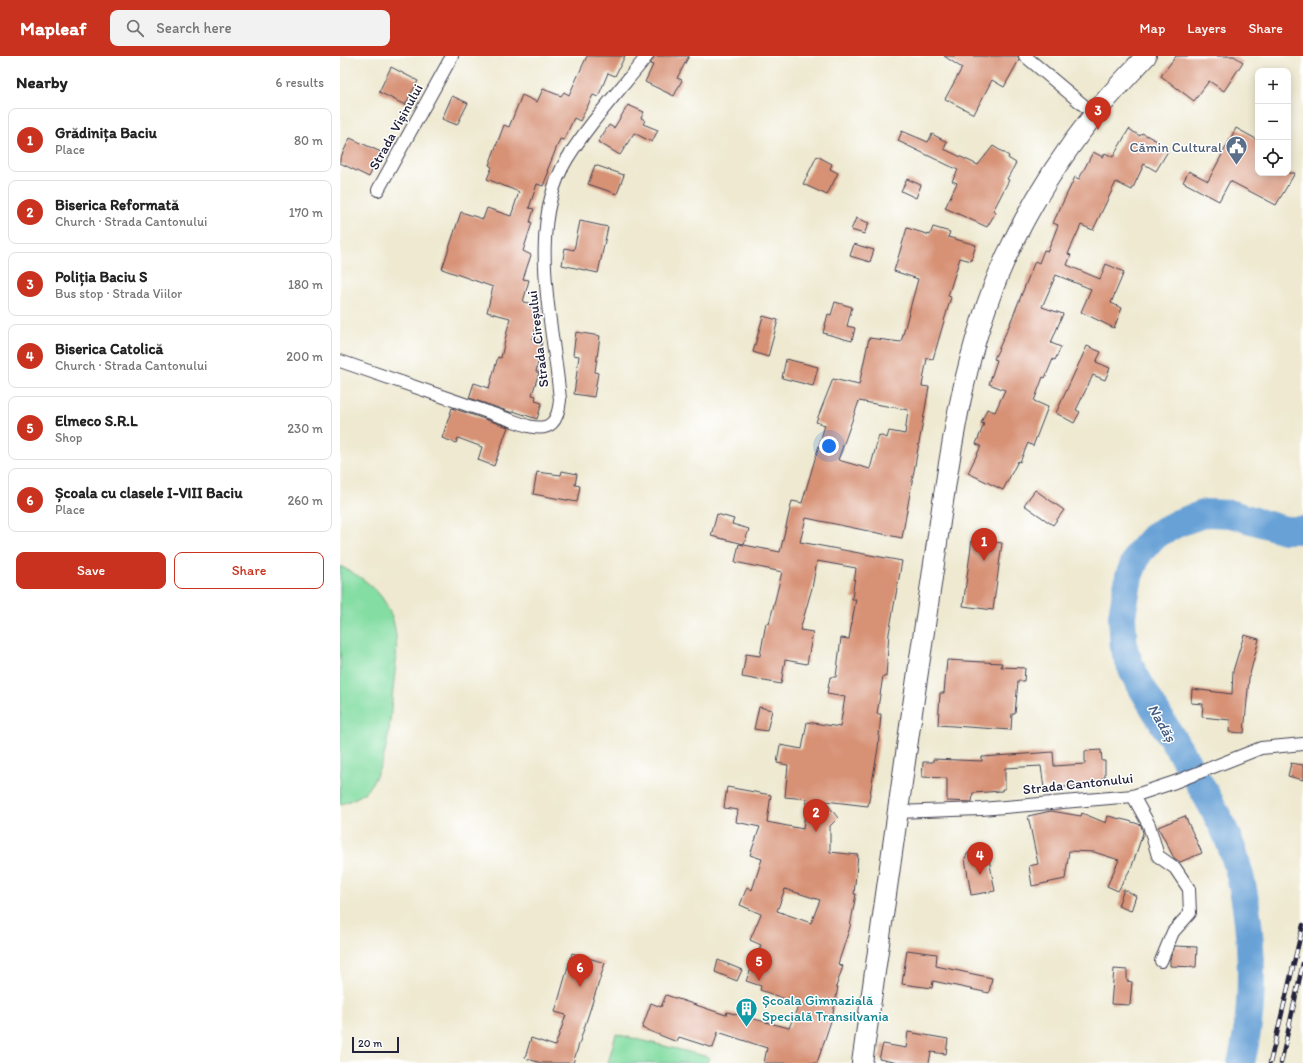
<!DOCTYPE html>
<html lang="en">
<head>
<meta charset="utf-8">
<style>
	:root { --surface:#fff; --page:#f2f2f2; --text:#222; --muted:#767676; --line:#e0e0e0; --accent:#c8321e }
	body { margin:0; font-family:Itim,sans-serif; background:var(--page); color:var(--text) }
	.controls { position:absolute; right:12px; top:12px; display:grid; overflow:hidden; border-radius:8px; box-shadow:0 2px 10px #0003 }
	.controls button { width:36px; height:36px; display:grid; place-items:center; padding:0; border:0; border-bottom:1px solid var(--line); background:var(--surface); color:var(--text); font:20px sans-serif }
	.scale { position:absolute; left:12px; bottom:10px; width:47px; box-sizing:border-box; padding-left:4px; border:2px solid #22223b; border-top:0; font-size:11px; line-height:14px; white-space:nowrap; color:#22223b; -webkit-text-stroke:3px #fff; paint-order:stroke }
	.you { position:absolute; left:489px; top:390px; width:14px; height:14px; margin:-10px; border:3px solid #fff; border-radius:50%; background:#1a73e8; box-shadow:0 0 0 6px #1a73e833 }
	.badge { display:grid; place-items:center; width:26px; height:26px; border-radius:50%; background:var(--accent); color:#fff; font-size:13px; font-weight:700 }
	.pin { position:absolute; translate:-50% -33px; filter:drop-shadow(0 1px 2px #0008) }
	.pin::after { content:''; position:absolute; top:21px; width:14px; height:12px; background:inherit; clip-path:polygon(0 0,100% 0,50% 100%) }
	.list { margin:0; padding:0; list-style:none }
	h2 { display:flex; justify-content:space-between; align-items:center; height:52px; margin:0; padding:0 16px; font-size:17px }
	h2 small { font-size:13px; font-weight:400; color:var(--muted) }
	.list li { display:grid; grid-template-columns:26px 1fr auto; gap:12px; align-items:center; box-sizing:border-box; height:64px; margin:0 8px 8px; padding:0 8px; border:1px solid var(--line); border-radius:8px }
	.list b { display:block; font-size:15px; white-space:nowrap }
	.list p { margin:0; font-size:13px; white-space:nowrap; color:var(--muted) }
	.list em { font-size:13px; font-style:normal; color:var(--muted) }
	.actions { display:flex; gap:8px; padding:12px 16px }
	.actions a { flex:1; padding:9px 0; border:1px solid var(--accent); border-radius:8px; text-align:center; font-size:14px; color:var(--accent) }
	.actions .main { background:var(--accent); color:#fff }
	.icon { flex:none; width:22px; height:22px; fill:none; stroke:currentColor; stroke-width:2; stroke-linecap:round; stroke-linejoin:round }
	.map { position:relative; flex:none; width:963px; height:1007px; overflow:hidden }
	header { display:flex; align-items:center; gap:24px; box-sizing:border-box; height:56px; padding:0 20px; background:var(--accent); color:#fff }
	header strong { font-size:19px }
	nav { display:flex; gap:22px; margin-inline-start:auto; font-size:14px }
	.search { width:280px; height:36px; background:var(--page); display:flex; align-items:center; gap:10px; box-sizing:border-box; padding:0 14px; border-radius:8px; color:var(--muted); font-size:15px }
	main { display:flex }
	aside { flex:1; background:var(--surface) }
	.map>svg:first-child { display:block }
	.green { fill:#84dda3; stroke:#53806f }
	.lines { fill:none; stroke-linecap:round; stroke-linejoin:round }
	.river { stroke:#67a1d6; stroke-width:28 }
	.building { fill:#d79175; fill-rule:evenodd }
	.minor-casing { stroke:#414051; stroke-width:14 }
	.primary-casing { stroke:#414051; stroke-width:22 }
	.minor { stroke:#fff; stroke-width:12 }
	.primary { stroke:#fff; stroke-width:20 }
	.rail-casing { stroke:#22223b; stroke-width:4.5 }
	.rail { stroke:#fff; stroke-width:3; stroke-dasharray:9; stroke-linecap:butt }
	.labels { text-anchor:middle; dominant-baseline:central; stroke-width:3; stroke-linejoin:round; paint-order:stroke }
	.street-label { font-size:14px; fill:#22223b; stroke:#fff }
	.service-label { font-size:14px; fill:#4e5e75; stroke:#fff; text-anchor:end }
	.culture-label { font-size:14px; fill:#0d838f; stroke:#fff; text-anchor:start }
	.water-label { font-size:15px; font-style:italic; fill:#415b81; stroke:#fff }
</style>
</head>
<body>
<header>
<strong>Mapleaf</strong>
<div class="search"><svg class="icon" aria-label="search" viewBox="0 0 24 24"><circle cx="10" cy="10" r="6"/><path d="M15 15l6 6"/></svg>Search here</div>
<nav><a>Map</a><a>Layers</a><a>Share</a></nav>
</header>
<main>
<aside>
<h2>Nearby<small>6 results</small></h2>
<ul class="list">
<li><span class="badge">1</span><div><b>Grădinița Baciu</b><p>Place</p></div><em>80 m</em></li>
<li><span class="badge">2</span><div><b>Biserica Reformată</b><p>Church · Strada Cantonului</p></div><em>170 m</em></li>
<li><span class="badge">3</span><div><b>Poliția Baciu S</b><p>Bus stop · Strada Viilor</p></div><em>180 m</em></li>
<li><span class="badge">4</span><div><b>Biserica Catolică</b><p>Church · Strada Cantonului</p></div><em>200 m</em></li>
<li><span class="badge">5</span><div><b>Elmeco S.R.L</b><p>Shop</p></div><em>230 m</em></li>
<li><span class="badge">6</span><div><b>Școala cu clasele I-VIII Baciu</b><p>Place</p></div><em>260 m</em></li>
</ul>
<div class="actions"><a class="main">Save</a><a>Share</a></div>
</aside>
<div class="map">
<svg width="963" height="1007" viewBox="0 0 963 1007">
	<rect width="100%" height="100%" fill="#fff"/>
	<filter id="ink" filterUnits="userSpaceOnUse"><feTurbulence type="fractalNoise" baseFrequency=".025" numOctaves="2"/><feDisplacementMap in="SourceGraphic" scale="8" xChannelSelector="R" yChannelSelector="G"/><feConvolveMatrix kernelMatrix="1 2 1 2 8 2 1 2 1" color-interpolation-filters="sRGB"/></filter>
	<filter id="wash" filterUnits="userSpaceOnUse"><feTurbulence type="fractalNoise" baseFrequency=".012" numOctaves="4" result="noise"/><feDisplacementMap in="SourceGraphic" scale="16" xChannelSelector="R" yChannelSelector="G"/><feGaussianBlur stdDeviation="0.9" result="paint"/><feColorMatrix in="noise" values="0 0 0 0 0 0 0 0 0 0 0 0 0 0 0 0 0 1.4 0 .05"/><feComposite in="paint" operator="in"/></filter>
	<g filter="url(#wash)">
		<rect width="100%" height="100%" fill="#eee9d0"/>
		<g class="green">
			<path d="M0,510c18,9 36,20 46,38 17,29 9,64 6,95 -3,33 -4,65 -26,92 -5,6 -18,10 -26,14z"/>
			<polygon points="276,978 369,1001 367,1007 268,1007"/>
		</g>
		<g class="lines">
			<path class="river" d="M901,1007c17,-70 13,-174 -20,-240 -26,-52 -60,-100 -88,-151l-9,-23 -2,-33 7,-40 9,-22 17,-19 23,-12 28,-10 25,1 54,16h18"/>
		</g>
		<g id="blocks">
			<g class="building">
				<polygon points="247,0 285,0 275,20 268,17 258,41 253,39 240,65 234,62 224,84 220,83 207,115 209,115 203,130 197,128 189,152 194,153 190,166 192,167 183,195 191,199 183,223 189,224 183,246 189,247 188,250 200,253 193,283 202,285 196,316 199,316 192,339 196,340 195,345 202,347 197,363 173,355 173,357 129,342 134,327 149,332 158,301 161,302 170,262 147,256 153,231 102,213 121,156 143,163 147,152 171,160 179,136 147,123 152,111 149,109 164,69 169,71 182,39 197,46 203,33 221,40 224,36 229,39"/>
				<polygon points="314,0 349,0 337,22 342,24 334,40 305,26 313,9 310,8"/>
				<polygon points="604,0 678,0 679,4 664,31 652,24 634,58 605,43 622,12"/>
				<polygon points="836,0 894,0 903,6 884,35 869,25 854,45 821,20"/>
				<polygon points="51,11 78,25 65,49 39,36"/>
				<polygon points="112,40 128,47 117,69 102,63"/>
				<polygon points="288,49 304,56 301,62 305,64 303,68 318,74 312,86 294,77 280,99 258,86 269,69 274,72"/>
				<polygon points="896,72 918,84 918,117 955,117 936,149 890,125 879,145 843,126 849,115 868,125"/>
				<polygon points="789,73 800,80 802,77 819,86 817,89 828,95 816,115 804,108 792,134 776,126 753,174 741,169 728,198 731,199 727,209 760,223 766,208 784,216 771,247 782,252 774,272 741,256 751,233 716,219 702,251 723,258 711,287 721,291 715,304 713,303 705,322 703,321 694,345 708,351 693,390 688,387 680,406 678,405 663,434 628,417 641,390 636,388 644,368 641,367 647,353 655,356 665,334 649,328 657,304 654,303 669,270 695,205 699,207 704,194 708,195 718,169 713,167 735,121 739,123 753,96 763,101 765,97 773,101"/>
				<polygon points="562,75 588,86 592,78 607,86 604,93 638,109 653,90 669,100 668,102 676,107 667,123 669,124 653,155 656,156 647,171 605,152 617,127 612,125 618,114 558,85"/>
				<polygon points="10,82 41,96 29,121 0,107 0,103"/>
				<polygon points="477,100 492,108 490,113 498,117 487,139 463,128"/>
				<polygon points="255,109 284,119 277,138 248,128"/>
				<polygon points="567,123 581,129 576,142 561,135"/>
				<polygon points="516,162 529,167 524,178 511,174"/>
				<polygon points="240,165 268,171 258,217 222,209 225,192 234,194"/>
				<path d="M593,171l17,5 -2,5 28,8 -5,16 -11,-3 -12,38 3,1 -18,62 -6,-1 -5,28 7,1 -27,151 -96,-20 -6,24 102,19 -13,72 -3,44 -3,-1 -6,38h4l-3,34 -10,58 -43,-5 13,17 -8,8v26l28,3 -4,39h2l-6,33 -12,37 5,2 -7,21h2l-6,31 -15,45h-53l3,-15 -49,-16 -5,16 -34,-11 -2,5 -35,-14 9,-25 10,4 5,-12 60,20 1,-3 62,16 10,-24 -39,-14 1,-4 -15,-5 15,-36 -11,-5 11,-26 -21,-9 7,-18 5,3 10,-31 -12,-4 10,-28 -24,-5 2,-12 -14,-2 3,-21 44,8 -4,27 36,7 4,-30 -22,-2 3,-32 -11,-2 3,-18 22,4 5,-27 33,5 5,-30 -18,-3 3,-17h6l5,-39 8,1 7,-40h-4l4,-31 -39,-7 -5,27 -12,42 13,2 -6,32 -22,-4 -4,24 -39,-7 4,-23 14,2 6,-33 3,1 13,-52 -47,-10 4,-18 41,8 12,-51 10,2 23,-78 -9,-3 17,-43 26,6 10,-47 32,4 17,-63 -24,-8 13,-43 23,7zM519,345l49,9 -3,24 -16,-3 -2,7 -8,-3 -9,34 -32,-9zM445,833l35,11 -9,23 -34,-12z"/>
				<polygon points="514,188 534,194 530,206 510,200"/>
				<polygon points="495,246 512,251 507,270 515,272 512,285 483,277 488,258 491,259"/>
				<polygon points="423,260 438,264 428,301 413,296"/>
				<polygon points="236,276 260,280 255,316 258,317 254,341 234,338 239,300 233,299"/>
				<polygon points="747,290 761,296 756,306 770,312 765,324 753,319 736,354 740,356 734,367 716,357"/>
				<polygon points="446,303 478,311 473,330 442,322"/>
				<polygon points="112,352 168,371 154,410 138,404 142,391 118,382 116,387 102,382"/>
				<polygon points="222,415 237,418 235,429 240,430 237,446 193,438 197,416 221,419"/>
				<polygon points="695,434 724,454 713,469 684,449"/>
				<polygon points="377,458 394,463 392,468 409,473 404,488 371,480"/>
				<polygon points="632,483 662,487 653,554 623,550"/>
				<polygon points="904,579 919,583 909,622 904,677 889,676 890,664 862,661 863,648 851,647 852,633 892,638 893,615"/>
				<polygon points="607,604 662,607 661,611 685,612 684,625 678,625 675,658 672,658 671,674 598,669 600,637 604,637"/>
				<polygon points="419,651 432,654 427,675 414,673"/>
				<polygon points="761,694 762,705 765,705 765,721 762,722 762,729 704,732 701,710 665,712 665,733 662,733 662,735 633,737 632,746 607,745 607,722 582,721 583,706 593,706 593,703 642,705 642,701 713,696 714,710 745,708 745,695"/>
				<polygon points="951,707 963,709 963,724 948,720"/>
				<polygon points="711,755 741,760 742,757 766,767 768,760 789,765 801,769 803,777 792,810 778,835 767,830 779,804 754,796 729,795 725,823 692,830 689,810 698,808 688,760"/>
				<polygon points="845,760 862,797 840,806 834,802 818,771"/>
				<polygon points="635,793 642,794 648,798 655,835 631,839 625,802 628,797"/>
				<polygon points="784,833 796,840 791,855 778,850"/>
				<polygon points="835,890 857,891 856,911 830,910 830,903"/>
				<polygon points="567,894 597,898 596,910 652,922 649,937 593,925 592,932 562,928"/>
				<polygon points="232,897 265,907 233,1007 201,1007 185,1002 191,982 215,990 226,959 215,956"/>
				<polygon points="378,904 402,914 397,925 375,916"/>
				<polygon points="774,913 787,914 787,925 792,926 790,949 771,948"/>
				<polygon points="568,976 608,983 606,998 591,996 589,1007 558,1007 539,1003 543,988 566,992"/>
			</g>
		</g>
	</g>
	<g filter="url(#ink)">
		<use href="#blocks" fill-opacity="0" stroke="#414051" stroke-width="1"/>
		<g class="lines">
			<defs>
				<g id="minor">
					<polyline points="685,0 754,58"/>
					<polyline points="38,134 112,0"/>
					<path d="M0,305l188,65c23,6 30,-5 32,-26 -6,-75 -35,-172 7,-241 23,-37 53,-69 80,-103"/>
					<polyline points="793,740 809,769 818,800 835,812 849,833 850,857 833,876 821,905"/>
					<polyline points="556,756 641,753 793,740 835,726 921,692 963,688"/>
				</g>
				<path id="primary" d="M522,1007c23,-158 44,-315 68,-472 17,-114 28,-228 76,-334 23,-50 52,-97 87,-141 16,-21 35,-40 53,-60"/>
			</defs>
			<use href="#minor" class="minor-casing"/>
			<use href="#primary" class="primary-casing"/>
			<use href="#minor" class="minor"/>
			<use href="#primary" class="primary"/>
			<defs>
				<g id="rail">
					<polyline points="930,1007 963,869"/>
					<polyline points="941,1007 963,907"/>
				</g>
			</defs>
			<use href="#rail" class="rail-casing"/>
			<use href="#rail" class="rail"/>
		</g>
	</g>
	<defs>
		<symbol id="civic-pin" viewBox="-11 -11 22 30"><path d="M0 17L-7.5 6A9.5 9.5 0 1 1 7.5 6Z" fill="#5c6f8a" stroke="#fff"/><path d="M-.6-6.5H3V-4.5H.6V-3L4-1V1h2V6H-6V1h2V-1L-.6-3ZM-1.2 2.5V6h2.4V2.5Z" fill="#fff"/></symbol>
		<symbol id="building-pin" viewBox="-11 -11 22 30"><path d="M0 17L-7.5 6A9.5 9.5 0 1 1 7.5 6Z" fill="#0f9aa8" stroke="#fff"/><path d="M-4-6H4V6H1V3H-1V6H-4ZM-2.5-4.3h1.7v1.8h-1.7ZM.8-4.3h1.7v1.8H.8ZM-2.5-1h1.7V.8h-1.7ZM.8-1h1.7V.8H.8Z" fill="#fff"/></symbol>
	</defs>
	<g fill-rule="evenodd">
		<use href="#civic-pin" x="884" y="78" width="25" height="34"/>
		<use href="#building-pin" x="394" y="940" width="25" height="34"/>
	</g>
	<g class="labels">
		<g class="street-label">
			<text transform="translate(56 71) rotate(-61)">Strada Vișinului</text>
			<text transform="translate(198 283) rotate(-97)">Strada Cireșului</text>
			<text transform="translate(738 728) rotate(-6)">Strada Cantonului</text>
		</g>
		<g class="service-label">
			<text x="882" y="91">Cămin Cultural</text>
		</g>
		<g class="culture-label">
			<text x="422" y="944">Școala Gimnazială<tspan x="422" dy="16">Specială Transilvania</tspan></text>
		</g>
		<g class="water-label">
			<text transform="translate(822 667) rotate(60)">Nadăș</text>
		</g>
	</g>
</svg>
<div class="controls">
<button>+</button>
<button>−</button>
<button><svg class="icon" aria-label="locate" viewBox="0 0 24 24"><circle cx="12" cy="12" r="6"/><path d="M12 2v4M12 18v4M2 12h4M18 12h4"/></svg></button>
</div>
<div class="scale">20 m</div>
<div class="you"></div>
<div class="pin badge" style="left:644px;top:505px">1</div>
<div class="pin badge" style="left:476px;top:776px">2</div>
<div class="pin badge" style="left:758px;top:74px">3</div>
<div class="pin badge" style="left:640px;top:819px">4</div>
<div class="pin badge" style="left:419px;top:925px">5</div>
<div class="pin badge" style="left:240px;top:931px">6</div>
</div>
</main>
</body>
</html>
